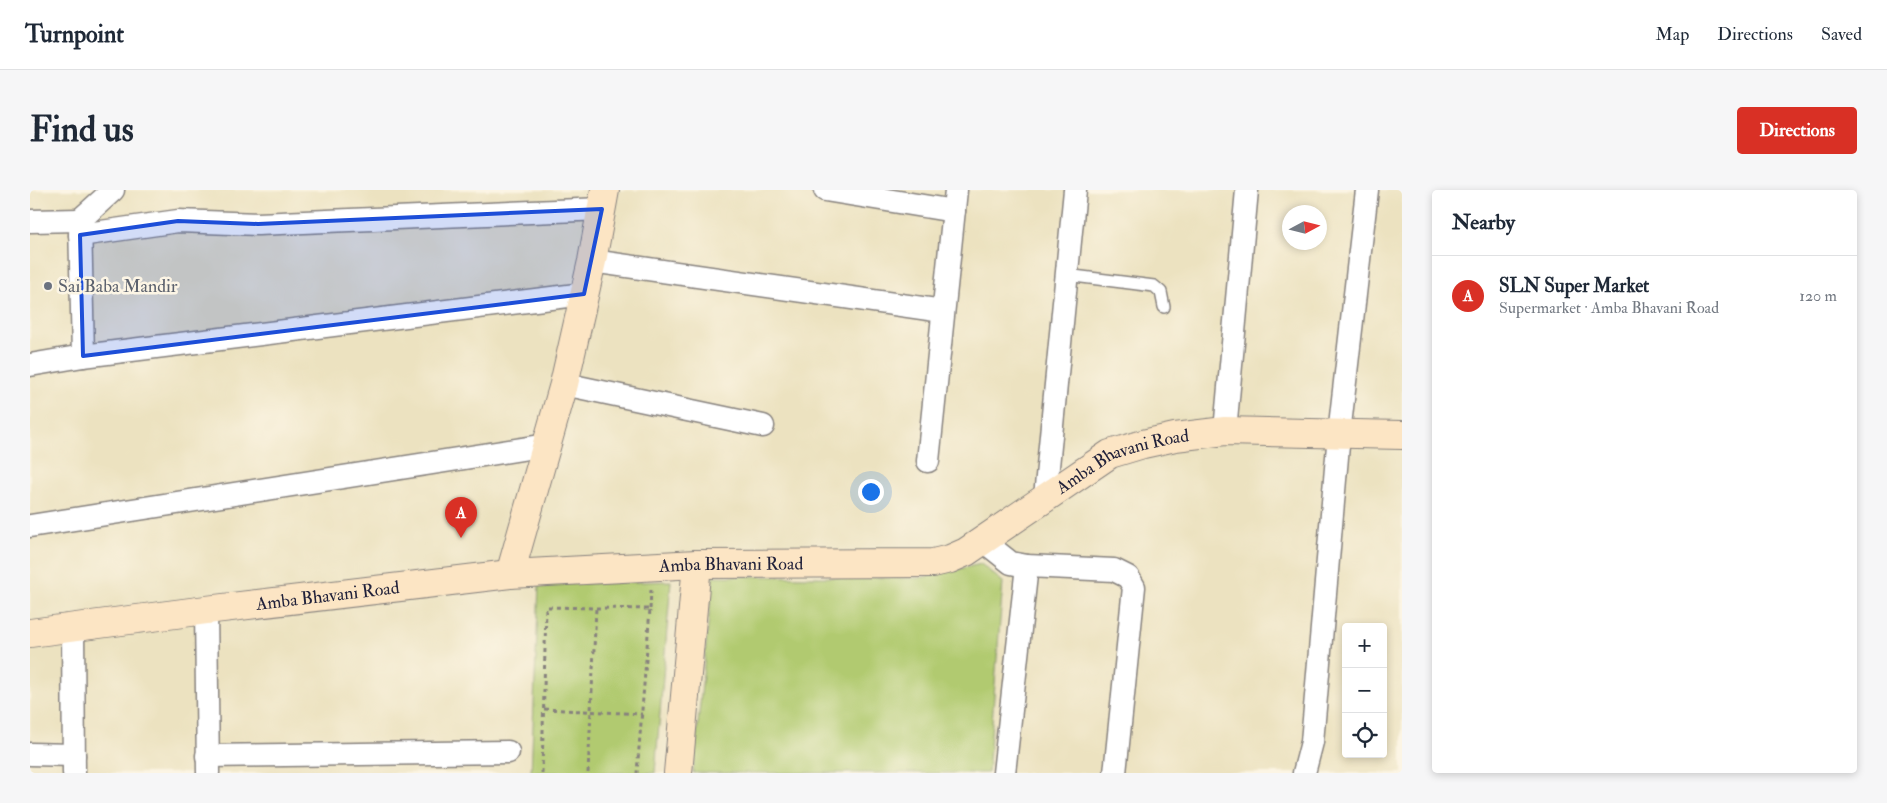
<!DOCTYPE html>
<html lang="en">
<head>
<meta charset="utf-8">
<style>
	:root { --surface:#fff; --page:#f6f6f7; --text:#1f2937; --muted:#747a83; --line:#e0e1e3; --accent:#d93025 }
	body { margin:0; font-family:"IM FELL Double Pica",serif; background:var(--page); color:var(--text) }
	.controls { position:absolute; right:15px; bottom:15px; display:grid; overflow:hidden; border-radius:5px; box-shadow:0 2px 8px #0003 }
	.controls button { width:45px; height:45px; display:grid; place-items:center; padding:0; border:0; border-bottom:1px solid var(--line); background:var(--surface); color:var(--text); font:25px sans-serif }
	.compass { position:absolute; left:1252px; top:15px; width:45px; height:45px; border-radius:50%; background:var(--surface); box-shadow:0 2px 8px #0003; rotate:83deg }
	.you { position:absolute; left:840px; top:301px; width:18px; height:18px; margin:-12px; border:4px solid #fff; border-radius:50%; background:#1a73e8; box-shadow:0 0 0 8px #1a73e833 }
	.badge { display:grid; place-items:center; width:32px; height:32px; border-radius:50%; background:var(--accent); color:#fff; font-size:16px; font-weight:700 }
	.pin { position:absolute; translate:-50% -41px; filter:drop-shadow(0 1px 2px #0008) }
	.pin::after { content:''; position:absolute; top:26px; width:18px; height:15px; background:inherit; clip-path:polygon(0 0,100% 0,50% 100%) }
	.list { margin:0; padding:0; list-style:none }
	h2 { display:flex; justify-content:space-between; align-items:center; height:65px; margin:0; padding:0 20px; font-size:21px }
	h2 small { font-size:16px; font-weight:400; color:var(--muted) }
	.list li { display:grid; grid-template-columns:32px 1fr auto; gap:15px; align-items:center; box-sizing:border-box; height:80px; padding:0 20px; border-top:1px solid var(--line) }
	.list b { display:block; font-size:19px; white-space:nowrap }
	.list p { margin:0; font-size:16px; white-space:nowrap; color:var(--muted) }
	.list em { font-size:16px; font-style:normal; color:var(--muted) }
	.icon { flex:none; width:28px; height:28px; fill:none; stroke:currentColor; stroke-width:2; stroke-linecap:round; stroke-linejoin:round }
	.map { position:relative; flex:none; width:1372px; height:583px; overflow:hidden; border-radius:5px }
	header { display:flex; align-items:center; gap:30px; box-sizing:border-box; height:70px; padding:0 25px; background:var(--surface); border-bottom:1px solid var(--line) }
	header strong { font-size:24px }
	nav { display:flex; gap:28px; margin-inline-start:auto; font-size:18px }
	.intro { display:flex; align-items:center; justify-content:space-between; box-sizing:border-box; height:120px; padding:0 30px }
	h1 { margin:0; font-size:35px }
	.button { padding:12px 22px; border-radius:5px; background:var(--accent); color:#fff; font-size:18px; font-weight:700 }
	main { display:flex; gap:30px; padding:0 30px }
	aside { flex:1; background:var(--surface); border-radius:5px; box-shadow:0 2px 8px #0003 }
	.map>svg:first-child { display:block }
	.green { fill:#b1ca70; stroke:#6a7656 }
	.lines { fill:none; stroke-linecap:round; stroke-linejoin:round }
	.lane-casing { stroke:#87827e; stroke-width:14 }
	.street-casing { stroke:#87827e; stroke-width:25 }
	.secondary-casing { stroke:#87827e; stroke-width:30 }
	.path { stroke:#87827e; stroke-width:3; stroke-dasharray:4 4; stroke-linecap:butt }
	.lane { stroke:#fff; stroke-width:11 }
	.street { stroke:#fff; stroke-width:22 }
	.secondary { stroke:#fce5c4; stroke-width:28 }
	.marked { fill:#1d4ed8; fill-opacity:0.2; stroke:#1d4ed8; stroke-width:4; stroke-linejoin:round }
	.worship-dot { fill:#6b7280; stroke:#fcf5e5; stroke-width:2 }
	.labels { text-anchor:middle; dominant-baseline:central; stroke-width:5; stroke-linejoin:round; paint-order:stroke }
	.worship-label { font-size:18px; fill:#5b616d; stroke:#fcf5e5; text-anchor:start }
	.street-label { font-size:18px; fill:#22223b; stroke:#fcf5e5 }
</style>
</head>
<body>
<header>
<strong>Turnpoint</strong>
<nav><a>Map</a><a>Directions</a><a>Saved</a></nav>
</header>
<div class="intro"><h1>Find us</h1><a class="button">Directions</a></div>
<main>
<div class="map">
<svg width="1372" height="583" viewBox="0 0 1372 583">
	<rect width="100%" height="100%" fill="#fcf5e5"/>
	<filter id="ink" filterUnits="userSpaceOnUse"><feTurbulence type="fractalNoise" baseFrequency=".02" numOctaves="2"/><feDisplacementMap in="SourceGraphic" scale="10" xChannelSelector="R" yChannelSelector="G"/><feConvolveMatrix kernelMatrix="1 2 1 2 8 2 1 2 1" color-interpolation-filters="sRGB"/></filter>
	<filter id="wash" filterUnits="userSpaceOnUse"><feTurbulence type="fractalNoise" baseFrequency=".0096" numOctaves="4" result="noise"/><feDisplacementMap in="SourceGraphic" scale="20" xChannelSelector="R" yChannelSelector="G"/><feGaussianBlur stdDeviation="1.12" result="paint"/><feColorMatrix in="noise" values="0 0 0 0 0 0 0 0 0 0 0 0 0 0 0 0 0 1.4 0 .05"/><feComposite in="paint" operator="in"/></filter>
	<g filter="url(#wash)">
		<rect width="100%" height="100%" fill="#ece2c0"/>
		<g class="green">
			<polygon points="951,374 973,392 958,583 663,583 683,386 889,388"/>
			<polygon points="641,391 625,583 501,583 509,395"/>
		</g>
	</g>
	<g filter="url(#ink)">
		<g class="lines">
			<defs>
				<polyline id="lane" points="1036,85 1124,96 1131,102 1134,117"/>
				<g id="street">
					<polyline points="795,0 924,21"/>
					<polyline points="0,31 50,30"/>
					<polyline points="50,45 148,31 228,34 572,19"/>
					<polyline points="562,71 913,121"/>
					<polyline points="53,166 50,30 83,0"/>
					<polyline points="0,175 53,166 554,104"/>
					<polyline points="534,194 733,236"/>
					<polyline points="1195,241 1217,0"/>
					<polyline points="898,271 926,0"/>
					<polyline points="1015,307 1045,0"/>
					<polyline points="0,336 517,255"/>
					<polyline points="952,350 981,373 997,376 1084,380 1098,387 1104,397 1085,583"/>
					<polyline points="176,420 178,583"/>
					<polyline points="43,437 44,583"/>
					<polyline points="0,564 44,565"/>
					<polyline points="177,566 478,562"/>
					<polyline points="974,583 997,376"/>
					<polyline points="1274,583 1282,552 1309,244 1337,0"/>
				</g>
				<g id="secondary">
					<polyline points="480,384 534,194 562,71 575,0"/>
					<path id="s1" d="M0,443l176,-23 304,-36 187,-10 236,-1 17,-4 16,-7 144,-98 33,-10 32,-7 50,-6 177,4"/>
					<polyline points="648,583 667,374"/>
				</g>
			</defs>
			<use href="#lane" class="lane-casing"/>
			<use href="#street" class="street-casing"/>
			<use href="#secondary" class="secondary-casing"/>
			<g class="path">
				<polyline points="620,419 621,400"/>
				<polyline points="514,519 612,524"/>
				<polyline points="512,583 516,417 620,419 607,583"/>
				<polyline points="558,583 566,418"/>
			</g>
			<use href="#lane" class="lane"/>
			<use href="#street" class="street"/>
			<use href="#secondary" class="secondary"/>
		</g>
	</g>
	<path class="marked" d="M572,19l-18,85 -501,62 -3,-121 98,-14 80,3z"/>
	<circle class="worship-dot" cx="18" cy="96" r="5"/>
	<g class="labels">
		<g class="worship-label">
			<text x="28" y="96">Sai Baba Mandir</text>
		</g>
		<g class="street-label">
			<text stroke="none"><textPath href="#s1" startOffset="1125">Amba Bhavani Road</textPath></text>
			<text stroke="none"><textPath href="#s1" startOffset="705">Amba Bhavani Road</textPath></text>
			<text stroke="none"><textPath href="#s1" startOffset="300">Amba Bhavani Road</textPath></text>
		</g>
	</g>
</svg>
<div class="controls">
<button>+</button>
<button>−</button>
<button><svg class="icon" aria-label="locate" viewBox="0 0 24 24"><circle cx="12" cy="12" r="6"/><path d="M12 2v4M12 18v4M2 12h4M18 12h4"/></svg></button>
</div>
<svg class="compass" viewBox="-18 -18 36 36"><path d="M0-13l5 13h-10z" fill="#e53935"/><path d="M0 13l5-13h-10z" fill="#747a83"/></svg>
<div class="you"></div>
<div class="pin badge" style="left:431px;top:348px">A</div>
</div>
<aside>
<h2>Nearby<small></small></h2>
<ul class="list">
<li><span class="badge">A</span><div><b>SLN Super Market</b><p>Supermarket · Amba Bhavani Road</p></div><em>120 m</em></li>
</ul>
</aside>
</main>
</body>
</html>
